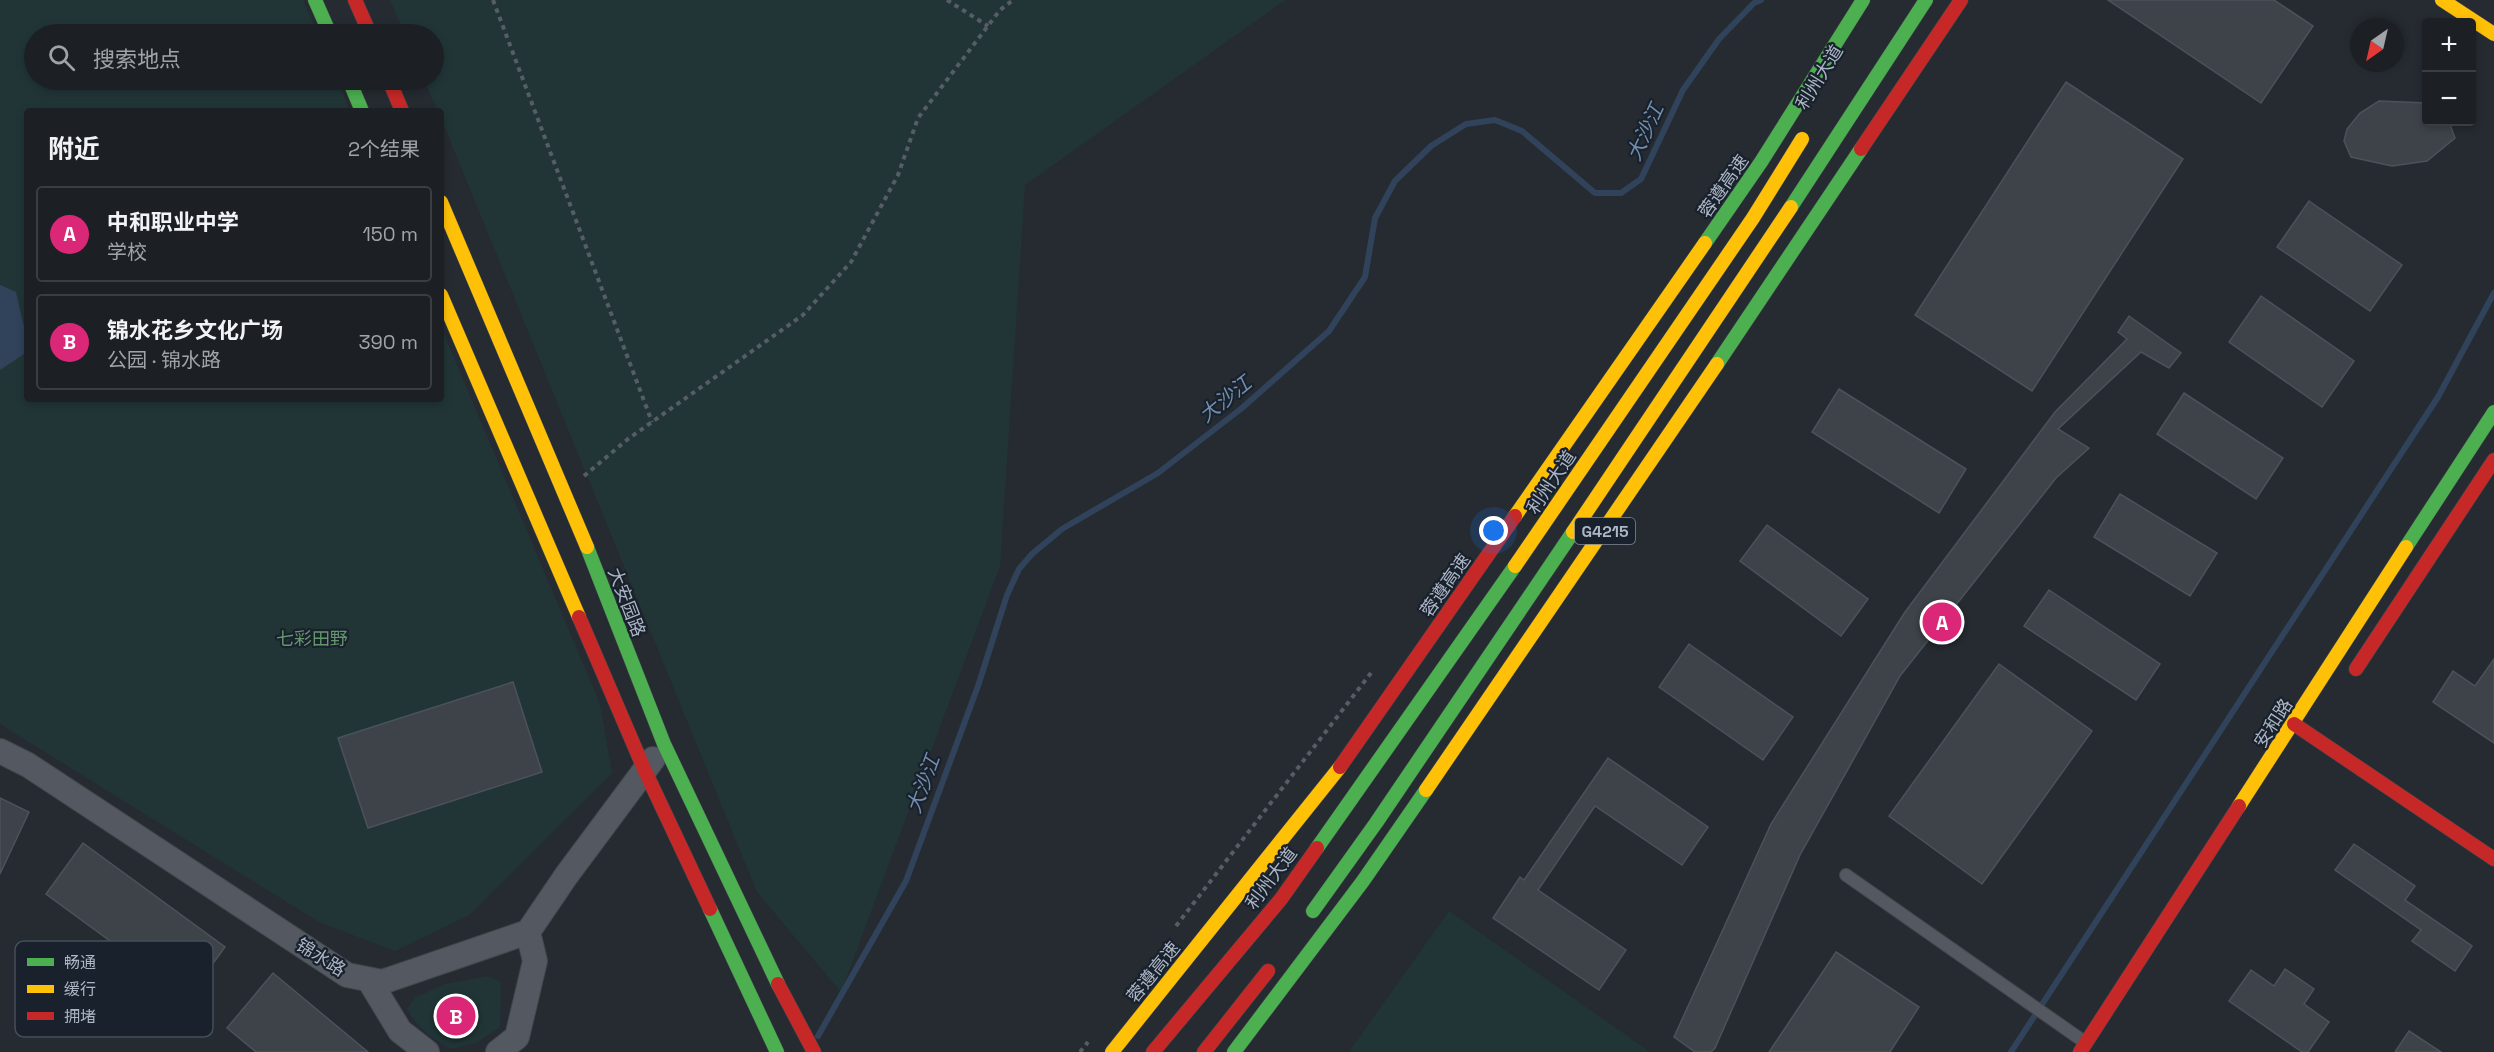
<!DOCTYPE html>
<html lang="zh">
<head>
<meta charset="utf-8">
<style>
	:root { --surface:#1c2025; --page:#292d32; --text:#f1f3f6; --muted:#a0a3a7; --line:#3a3e42; --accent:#db2777 }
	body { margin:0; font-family:"Space Grotesk","Noto Sans SC",sans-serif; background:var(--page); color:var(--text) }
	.controls { position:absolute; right:18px; top:18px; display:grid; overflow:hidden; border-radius:6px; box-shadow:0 3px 9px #0003 }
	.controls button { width:54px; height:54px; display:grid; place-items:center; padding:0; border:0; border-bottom:2px solid var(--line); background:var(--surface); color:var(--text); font:30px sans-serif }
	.compass { position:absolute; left:2350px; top:18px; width:54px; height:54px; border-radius:50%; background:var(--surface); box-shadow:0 3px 9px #0003; rotate:214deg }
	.you { position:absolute; left:1494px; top:531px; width:21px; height:21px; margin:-15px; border:4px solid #fff; border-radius:50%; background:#1a73e8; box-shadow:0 0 0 9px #1a73e833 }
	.badge { display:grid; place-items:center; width:39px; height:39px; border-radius:50%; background:var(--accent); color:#fff; font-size:20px; font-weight:700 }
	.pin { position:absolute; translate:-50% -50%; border:3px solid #fff; box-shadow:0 2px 6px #0006 }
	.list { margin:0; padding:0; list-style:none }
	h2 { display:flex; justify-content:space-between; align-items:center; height:78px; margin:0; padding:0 24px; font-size:26px }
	h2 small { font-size:20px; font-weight:400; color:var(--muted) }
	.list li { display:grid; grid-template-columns:39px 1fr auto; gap:18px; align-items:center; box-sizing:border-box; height:96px; margin:0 12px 12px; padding:0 12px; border:2px solid var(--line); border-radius:6px }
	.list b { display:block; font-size:22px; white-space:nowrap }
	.list p { margin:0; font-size:20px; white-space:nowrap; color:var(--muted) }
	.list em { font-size:20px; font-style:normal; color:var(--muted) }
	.icon { flex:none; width:33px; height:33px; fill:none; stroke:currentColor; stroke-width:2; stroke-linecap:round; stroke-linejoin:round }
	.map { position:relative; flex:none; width:2494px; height:1052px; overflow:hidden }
	.search { position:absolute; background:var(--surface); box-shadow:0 3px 9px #0003; left:24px; top:24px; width:420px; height:66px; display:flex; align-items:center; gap:15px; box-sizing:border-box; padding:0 21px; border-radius:33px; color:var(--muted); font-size:22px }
	.panel { position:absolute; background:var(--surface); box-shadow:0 3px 9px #0003; left:24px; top:108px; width:420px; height:294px; border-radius:6px }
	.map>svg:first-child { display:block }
	.green { fill:#213537 }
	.water { fill:#30435b }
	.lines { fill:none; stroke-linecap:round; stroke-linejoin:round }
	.stream { stroke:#30435b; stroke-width:6 }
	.building { fill:#3d4349; stroke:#4b525a; stroke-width:1.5 }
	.lane-casing { stroke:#42474c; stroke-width:14 }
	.street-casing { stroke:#42474c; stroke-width:26 }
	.fast-casing { stroke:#42474c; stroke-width:15 }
	.slow-casing { stroke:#42474c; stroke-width:15 }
	.jam-casing { stroke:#42474c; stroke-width:15 }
	.path { stroke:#565d64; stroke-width:4; stroke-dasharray:4.5 4.5; stroke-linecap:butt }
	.lane { stroke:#545860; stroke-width:12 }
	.street { stroke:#545860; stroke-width:24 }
	.fast { stroke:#4caf50; stroke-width:14 }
	.slow { stroke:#ffc107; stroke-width:14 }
	.jam { stroke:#c62828; stroke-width:14 }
	.labels { text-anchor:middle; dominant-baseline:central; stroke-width:4.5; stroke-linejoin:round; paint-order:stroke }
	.shield { fill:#18212c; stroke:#808997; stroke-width:1.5 }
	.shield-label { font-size:16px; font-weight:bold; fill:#acb6c5 }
	.street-label { font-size:18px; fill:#acb6c5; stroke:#18212c }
	.park-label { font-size:18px; fill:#63966d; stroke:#18212c }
	.water-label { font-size:20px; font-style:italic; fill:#738eaf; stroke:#18212c }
	.key { fill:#18212c; stroke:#444e5a; stroke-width:1.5 }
	.key-label { font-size:16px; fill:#acb6c5 }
</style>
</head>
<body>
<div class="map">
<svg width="2494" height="1052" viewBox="0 0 2494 1052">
	<rect width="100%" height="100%" fill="#252b31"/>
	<g class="green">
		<polygon points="0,0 303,0 318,34 34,34 34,80 337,80 350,111 27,111 27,399 441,399 441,327 600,704 612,773 469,915 395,951 319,922 0,724"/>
		<polygon points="390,0 1285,0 1025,185 1000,566 841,992 757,892 441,118 441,111 438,111 424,80 434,80 434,34 405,34"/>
		<polygon points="1449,911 1650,1052 1349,1052"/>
		<path d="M487,976l14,6 -1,45 -24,16 -25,6c-19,-10 -33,-21 -44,-40l9,-12 30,-13z"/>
	</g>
	<polygon class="water" points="0,285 16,292 27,340 27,352 0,370"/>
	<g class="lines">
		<g class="stream">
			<polyline points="818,1036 906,881 978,686 1007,595 1019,569 1032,554 1062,529 1158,473 1242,408 1329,331 1365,277 1375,218 1395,181 1431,146 1466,124 1495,120 1522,131 1595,193 1621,193 1641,179 1683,90 1719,39 1754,3 1761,0"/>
			<polyline points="2011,1052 2438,397 2494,293"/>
		</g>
	</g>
	<g class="building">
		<polygon points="2108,0 2274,0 2313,26 2261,103"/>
		<polygon points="2066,82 2183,159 2032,391 1915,315"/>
		<polygon points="2379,101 2427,103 2427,122 2449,122 2455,138 2427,161 2392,166 2351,157 2344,141 2347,129 2360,113"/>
		<polygon points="2309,201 2402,265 2370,311 2277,247"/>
		<polygon points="2261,296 2354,361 2322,407 2229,342"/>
		<polygon points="2129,316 2181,353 2169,368 2141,352 2058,429 2089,448 2056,478 1900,676 1800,855 1715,1048 1711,1052 1695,1052 1674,1037 1771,824 1905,612 2055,412 2127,339 2118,332"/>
		<polygon points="1839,389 1966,469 1939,513 1812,432"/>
		<polygon points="2184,393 2283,458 2256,499 2157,434"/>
		<polygon points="2120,494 2217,553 2190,596 2094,537"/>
		<polygon points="1767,525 1868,599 1841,636 1740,561"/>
		<polygon points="2049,590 2160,664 2136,700 2024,626"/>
		<polygon points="1689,644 1793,717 1763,760 1659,687"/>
		<polygon points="2494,659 2494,743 2433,702 2453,671 2475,686"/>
		<polygon points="1999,664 2092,731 1982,884 1889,816"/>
		<polygon points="513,682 542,772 368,828 338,738"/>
		<polygon points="1608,758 1708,827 1682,865 1595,806 1538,890 1626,950 1599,990 1493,918 1520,877 1524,880"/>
		<polygon points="0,798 29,812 0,874"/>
		<polygon points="83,843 225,947 188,998 46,894"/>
		<polygon points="2354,844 2415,886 2405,900 2472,946 2455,971 2412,941 2421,930 2335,870"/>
		<polygon points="1836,952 1919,1007 1890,1052 1769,1052"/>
		<polygon points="2285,969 2314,989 2304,1004 2329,1022 2308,1052 2302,1052 2229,1001 2251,970 2274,986"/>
		<polygon points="273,973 368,1052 256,1052 227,1028"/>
		<polygon points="2409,1031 2441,1052 2395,1052"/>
	</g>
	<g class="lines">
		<defs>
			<polyline id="lane" points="1846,875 2086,1043"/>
			<g id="street">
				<polyline points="0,751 28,765 347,975 382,982 528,932 566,876 653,759"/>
				<polyline points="369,980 400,1031 427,1052"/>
				<polyline points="498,1052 517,1037 535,961 528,932"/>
			</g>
			<g id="fast">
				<polyline points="315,0 330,34"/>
				<polyline points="349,80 362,111"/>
				<polyline points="1791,207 1926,0"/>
				<polyline points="1705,243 1761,162 1863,0"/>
				<polyline points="1717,364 1861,149"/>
				<polyline points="587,547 664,744 778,984"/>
				<polyline points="2406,547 2494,412"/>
				<polyline points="1317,848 1515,566"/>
				<polyline points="710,909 777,1052"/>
				<polyline points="1313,911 1376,823 1573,532"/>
				<polyline points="1234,1052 1363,881 1426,790"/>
			</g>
			<g id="slow">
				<polyline points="2442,0 2494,34"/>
				<polyline points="441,202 587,547"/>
				<polyline points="441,295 579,617"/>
				<polyline points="1515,516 1705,243"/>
				<polyline points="1573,532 1791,207"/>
				<polyline points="1515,566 1753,218 1802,139"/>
				<polyline points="1426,790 1717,364"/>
				<polyline points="2239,806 2406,547"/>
				<polyline points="1112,1052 1340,767"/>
			</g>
			<g id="jam">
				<polyline points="355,0 370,34"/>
				<polyline points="389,80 402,111"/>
				<polyline points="1861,149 1961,0"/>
				<polyline points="579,617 645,771 710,909"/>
				<polyline points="2356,669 2494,460"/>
				<polyline points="2294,724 2494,859"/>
				<polyline points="1340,767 1515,516"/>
				<polyline points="778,984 814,1052"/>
				<polyline points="1153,1052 1281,899 1317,848"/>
				<polyline points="1204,1052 1268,971"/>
				<polyline points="2080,1052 2239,806"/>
			</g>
		</defs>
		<use href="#lane" class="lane-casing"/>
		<use href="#street" class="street-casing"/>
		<use href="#fast" class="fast-casing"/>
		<use href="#slow" class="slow-casing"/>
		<use href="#jam" class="jam-casing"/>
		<g class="path">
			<polyline points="493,0 652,422"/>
			<polyline points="947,0 988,26"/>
			<polyline points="584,476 628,439 803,315 851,262 898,175 918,118 1000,10 1013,0"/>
			<polyline points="1176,926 1371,673"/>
			<polyline points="1080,1052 1088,1042"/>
		</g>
		<use href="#lane" class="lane"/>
		<use href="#street" class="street"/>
		<use href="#fast" class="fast"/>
		<use href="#slow" class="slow"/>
		<use href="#jam" class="jam"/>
	</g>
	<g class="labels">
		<rect class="shield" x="1575" y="518" width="60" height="26" rx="4.5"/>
		<g class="shield-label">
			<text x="1605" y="531">G4215</text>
		</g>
		<g class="street-label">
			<text transform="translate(1819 77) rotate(-58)">利州大道</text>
			<text transform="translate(1723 186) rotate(-55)">蓉遵高速</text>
			<text transform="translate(1551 482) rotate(-56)">利州大道</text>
			<text transform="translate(1445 585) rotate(-55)">蓉遵高速</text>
			<text transform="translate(627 602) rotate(69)">大安园路</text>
			<text transform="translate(2273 723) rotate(-57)">安和路</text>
			<text transform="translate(1271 878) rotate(-53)">利州大道</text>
			<text transform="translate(321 957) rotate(32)">锦水路</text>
			<text transform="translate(1153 972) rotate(-51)">蓉遵高速</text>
		</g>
		<g class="park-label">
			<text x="312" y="638">七彩田野</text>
		</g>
		<g class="water-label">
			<text transform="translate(1645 132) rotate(-65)">大沙江</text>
			<text transform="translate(1225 399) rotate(-39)">大沙江</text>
			<text transform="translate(923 784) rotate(-70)">大沙江</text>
		</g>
	</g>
	<rect x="15" y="941" width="198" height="96" rx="9" class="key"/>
	<rect x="27" y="958" width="27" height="8" fill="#4caf50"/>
	<rect x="27" y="985" width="27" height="8" fill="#ffc107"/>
	<rect x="27" y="1012" width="27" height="8" fill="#c62828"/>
	<g class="key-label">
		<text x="64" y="968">畅通</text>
		<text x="64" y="995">缓行</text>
		<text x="64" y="1022">拥堵</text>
	</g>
</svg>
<div class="controls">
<button>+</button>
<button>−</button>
</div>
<svg class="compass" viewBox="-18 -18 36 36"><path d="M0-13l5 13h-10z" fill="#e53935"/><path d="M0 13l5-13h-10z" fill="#a0a3a7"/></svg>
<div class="you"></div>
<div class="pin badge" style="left:1942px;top:622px">A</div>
<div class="pin badge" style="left:456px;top:1016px">B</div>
<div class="search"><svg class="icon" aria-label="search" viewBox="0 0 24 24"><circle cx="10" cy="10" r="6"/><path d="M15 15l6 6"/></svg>搜索地点</div>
<section class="panel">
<h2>附近<small>2个结果</small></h2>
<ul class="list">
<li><span class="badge">A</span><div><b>中和职业中学</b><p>学校</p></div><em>150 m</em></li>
<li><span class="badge">B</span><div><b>锦水花乡文化广场</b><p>公园 · 锦水路</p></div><em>390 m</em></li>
</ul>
</section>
</div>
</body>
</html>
